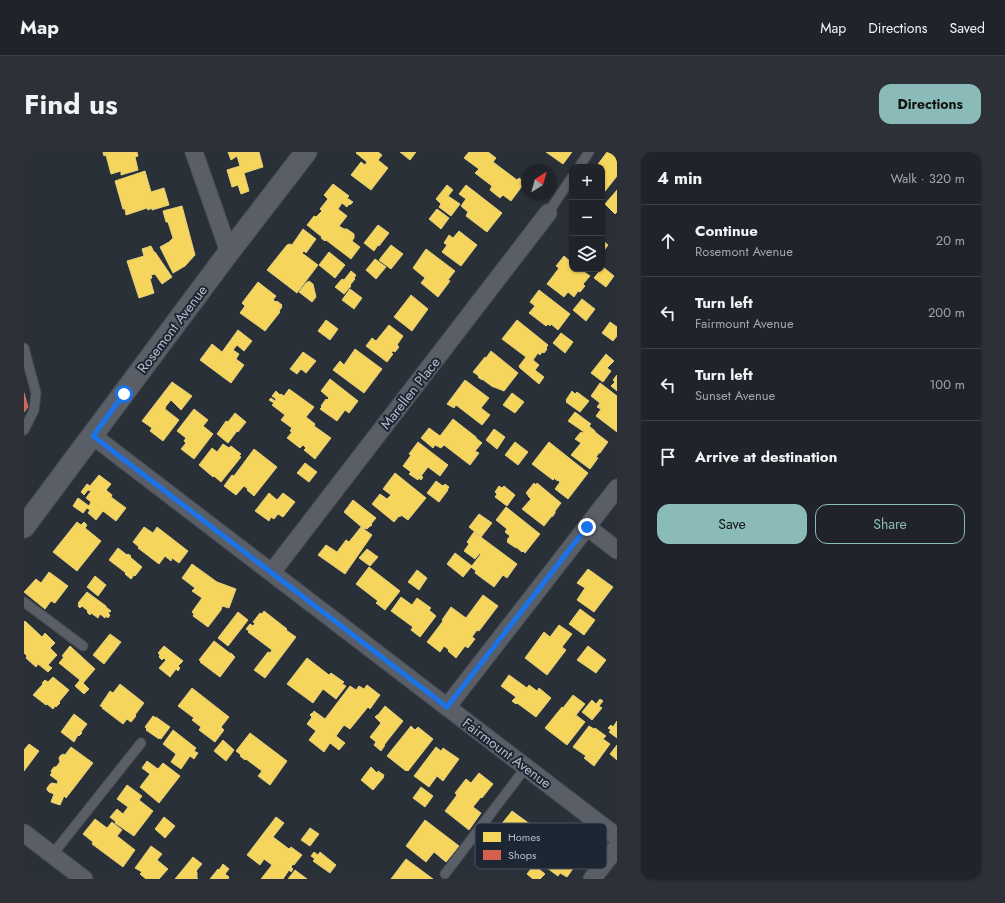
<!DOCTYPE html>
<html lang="en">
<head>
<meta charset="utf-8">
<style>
	:root { --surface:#20242a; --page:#2d3036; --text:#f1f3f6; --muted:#a2a4a8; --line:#3d4147; --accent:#8bbbb9 }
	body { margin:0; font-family:Jost,sans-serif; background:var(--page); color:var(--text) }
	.controls { position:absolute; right:12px; top:12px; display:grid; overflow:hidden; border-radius:8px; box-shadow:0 1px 3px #0004 }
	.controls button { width:36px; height:36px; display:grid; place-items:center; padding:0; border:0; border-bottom:1px solid var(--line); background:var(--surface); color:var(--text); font:20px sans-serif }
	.compass { position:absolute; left:497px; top:12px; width:36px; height:36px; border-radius:50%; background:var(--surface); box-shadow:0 1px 3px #0004; rotate:37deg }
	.stop { position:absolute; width:12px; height:12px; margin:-9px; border:3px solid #1a73e8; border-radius:50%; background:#fff }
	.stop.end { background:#1a73e8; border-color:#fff; box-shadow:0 1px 4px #0008 }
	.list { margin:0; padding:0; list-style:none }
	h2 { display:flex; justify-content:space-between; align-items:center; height:52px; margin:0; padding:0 16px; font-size:17px }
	h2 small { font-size:13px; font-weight:400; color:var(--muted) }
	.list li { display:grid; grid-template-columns:26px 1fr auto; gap:12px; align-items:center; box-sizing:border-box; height:72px; padding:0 16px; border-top:1px solid var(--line) }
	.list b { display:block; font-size:15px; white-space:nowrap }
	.list p { margin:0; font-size:13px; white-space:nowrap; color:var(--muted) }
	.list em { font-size:13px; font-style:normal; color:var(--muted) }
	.actions { display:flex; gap:8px; padding:12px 16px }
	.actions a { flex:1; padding:9px 0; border:1px solid var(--accent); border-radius:12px; text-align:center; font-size:14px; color:var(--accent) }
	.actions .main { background:var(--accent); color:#111 }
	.icon { flex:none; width:22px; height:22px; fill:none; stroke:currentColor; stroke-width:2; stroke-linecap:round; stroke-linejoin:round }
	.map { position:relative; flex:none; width:593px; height:727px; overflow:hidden; border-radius:12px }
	header { display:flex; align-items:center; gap:24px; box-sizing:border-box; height:56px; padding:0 20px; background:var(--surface); border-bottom:1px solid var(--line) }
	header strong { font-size:19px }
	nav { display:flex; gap:22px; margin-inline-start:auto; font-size:14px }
	.intro { display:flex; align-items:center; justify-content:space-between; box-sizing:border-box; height:96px; padding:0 24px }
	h1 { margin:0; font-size:28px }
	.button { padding:10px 18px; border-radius:12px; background:var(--accent); color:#111; font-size:14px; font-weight:700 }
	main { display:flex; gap:24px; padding:0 24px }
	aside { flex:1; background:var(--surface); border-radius:12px; box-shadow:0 1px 3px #0004 }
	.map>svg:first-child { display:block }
	.homes { fill:#f6d55c; stroke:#e2ce7d }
	.shops { fill:#d6604d; stroke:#cc7c72 }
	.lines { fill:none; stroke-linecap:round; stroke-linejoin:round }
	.service-casing { stroke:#484c53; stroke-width:11 }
	.minor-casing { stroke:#484c53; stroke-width:19 }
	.tertiary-casing { stroke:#484c53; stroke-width:23 }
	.service { stroke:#5a5e66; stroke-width:9 }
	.minor { stroke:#5a5e66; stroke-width:17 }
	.tertiary { stroke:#5a5e66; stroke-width:21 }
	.route { stroke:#1a73e8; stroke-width:5 }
	.labels { text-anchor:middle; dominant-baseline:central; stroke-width:4; stroke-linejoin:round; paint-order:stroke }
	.street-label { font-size:14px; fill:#b4bcc9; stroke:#1d2633 }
	.key { fill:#1d2633; stroke:#4a5360; stroke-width:1 }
	.key-label { font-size:11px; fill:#b4bcc9 }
</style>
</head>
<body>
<header>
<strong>Map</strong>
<nav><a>Map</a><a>Directions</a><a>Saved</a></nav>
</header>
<div class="intro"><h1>Find us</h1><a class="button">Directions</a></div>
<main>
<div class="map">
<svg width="593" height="727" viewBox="0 0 593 727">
	<rect width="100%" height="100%" fill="#2a3038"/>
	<g class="homes">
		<polygon points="79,0 113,0 114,4 111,5 114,18 97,23 97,19 87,22 82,3 80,4"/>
		<polygon points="204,0 235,0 239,15 220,21 225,39 217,42 214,33 208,35 203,18 216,14 213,4 207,8"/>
		<polygon points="333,0 354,0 358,3 354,8 364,16 347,38 327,23 337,10 341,13 343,10 332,1"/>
		<polygon points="376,0 392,0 386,8"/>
		<polygon points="445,0 464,0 472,6 469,10 493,28 495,26 501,30 487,49 479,43 476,46 466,38 468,34 451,21 455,17 440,6"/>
		<polygon points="522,0 548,0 539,12"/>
		<polygon points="583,0 593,0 593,24 578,43 578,15 572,15"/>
		<polygon points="121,19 127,40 140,36 145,53 128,58 128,56 124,58 123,56 102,63 101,57 99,57 91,29"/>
		<polygon points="309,32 325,44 323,46 329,50 326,53 325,52 323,55 318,51 314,57 323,64 315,74 320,77 323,77 330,82 330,86 328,89 336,95 327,107 302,88 301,89 297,86 298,85 283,73 290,64 292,65 298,59 296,57 304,47 300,43"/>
		<polygon points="423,33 429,38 424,44 436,52 427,64 415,55 417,52 412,47"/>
		<polygon points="442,33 478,61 463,80 442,64 444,60 437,54 442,47 435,42"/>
		<polygon points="593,38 593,60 591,62 581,52"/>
		<polygon points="158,54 171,103 161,114 149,121 136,95 145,90 149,86 144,70 142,70 139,59"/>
		<polygon points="413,57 425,66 417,77 405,67"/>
		<polygon points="354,73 365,81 355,94 354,93 350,99 340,91"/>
		<polygon points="279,77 292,87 282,101 280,99 278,101 294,113 273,141 243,118 263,93 266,92 268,93"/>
		<polygon points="435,79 453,93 437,114 418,100 423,93 420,91 425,83 429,86"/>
		<polygon points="578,88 584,93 578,101"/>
		<polygon points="367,93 379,102 367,117 355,108"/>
		<polygon points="127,94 130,100 131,100 148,125 138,132 131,122 127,123 128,126 126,127 130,141 115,146 103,109 120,104 118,97"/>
		<polygon points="402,97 431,119 424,128 426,129 414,145 397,131 401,126 389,116"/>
		<polygon points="305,100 321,113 311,126 295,113"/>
		<polygon points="540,104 548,111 548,117 556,117 566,124 559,132 561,134 556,140 554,139 550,145 544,140 540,145 523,132 535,116 532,114"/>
		<polygon points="351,107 362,115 352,127 342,118"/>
		<polygon points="579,115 590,124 582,135 570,126"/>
		<polygon points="327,119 332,123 330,126 331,127 326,133 327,134 320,142 311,135 318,127 320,128"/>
		<polygon points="285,129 289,132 292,145 288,150 275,140 282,131"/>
		<polygon points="234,130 252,144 249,148 252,150 253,149 258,153 257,155 258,155 255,159 256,160 241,179 216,161 221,154 218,151"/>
		<polygon points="326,137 338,146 330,157 318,148"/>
		<polygon points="515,138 546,162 534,178 527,172 526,174 524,172 522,174 505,161 511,154 506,150"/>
		<polygon points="387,143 404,157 388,179 370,165"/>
		<polygon points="558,147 571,157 562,169 549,158"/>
		<polygon points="302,168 314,177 306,188 294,179"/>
		<polygon points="493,168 524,193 522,196 523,197 520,201 518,200 516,203 514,201 509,208 515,213 511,218 520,225 515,232 496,216 495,214 502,205 478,187"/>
		<polygon points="586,170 593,175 593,184 589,189 578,181"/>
		<polygon points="365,173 379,184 373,193 375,195 371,200 369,199 367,200 369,202 363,210 342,194 348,186 352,189"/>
		<polygon points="214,178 228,189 220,199 213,193 209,198 215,202 212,207 220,213 207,231 176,208 188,192 198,200"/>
		<polygon points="537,181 549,190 541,201 529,191"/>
		<polygon points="331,197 358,217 340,241 309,218 316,209 320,213"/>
		<polygon points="467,199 494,221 480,239 470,235 469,235 458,227 458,228 454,225 455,224 449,220 461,205 462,206"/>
		<polygon points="279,200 292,209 282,221 277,217 273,222 266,217"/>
		<polygon points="582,202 590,209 583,216 587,219 579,230 567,221"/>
		<polygon points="593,223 593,239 587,234 591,230 589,228"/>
		<polygon points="306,227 334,249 325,261 321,258 313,269 296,257 298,255 297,254 302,247 303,248 305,246 297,239"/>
		<polygon points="441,228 465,246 457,256 466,263 458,273 432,253 430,256 423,252"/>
		<polygon points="148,230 168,244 157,258 147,248 142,254 141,257 155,268 139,289 126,279 128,276 118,269"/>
		<polygon points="576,231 593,244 593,280 572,264 577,257 573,255 576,251 567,244"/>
		<polygon points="265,237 290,255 282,265 291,272 290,274 307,286 291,307 280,298 282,296 279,293 276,296 263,286 268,280 266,279 268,276 257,268 261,263 248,253 250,251 245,248 247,246 251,249 252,247 248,244 252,239 256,243 257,242 260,244"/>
		<polygon points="548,239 551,242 553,240 565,249 556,260 542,250 543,249 542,248"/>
		<polygon points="488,241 500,250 491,261 479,253"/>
		<polygon points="170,257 184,268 179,274 189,282 170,307 157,297 162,291 160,289 162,286 153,279"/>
		<polygon points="551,260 567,272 565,274 571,279 571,280 584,290 576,301 575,301 572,305 574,306 566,317 547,303 557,291 551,287 557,280 559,281 560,280 544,269"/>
		<polygon points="211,261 222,270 214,280 213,279 204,291 193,282 202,269 204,270"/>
		<polygon points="429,267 452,285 452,286 458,291 451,299 455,301 446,313 420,293 417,296 411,293 409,296 397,286 405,276 416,284"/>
		<polygon points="470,277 481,285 473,297 462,288"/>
		<polygon points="394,290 424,313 416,324 404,315 397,324 399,325 397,328 395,326 394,328 385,322 387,320 379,314 387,303 385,302"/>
		<polygon points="491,290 504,300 494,313 481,303"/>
		<polygon points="525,290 564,321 544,347 531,337 536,330 534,328 534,329 531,327 532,326 531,326 529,328 508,312"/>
		<polygon points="199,292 205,296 207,294 217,302 215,304 217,305 197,330 190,324 189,325 175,313 188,296 193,300"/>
		<polygon points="230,297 253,315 230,344 223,338 224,337 220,334 212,343 200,334 208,323 210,324"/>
		<polygon points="281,311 293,320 285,330 273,321"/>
		<polygon points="371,321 402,346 384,368 377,363 376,365 375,364 370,370 348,352 356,342 363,347 367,343 359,337"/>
		<polygon points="75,323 87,332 82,338 88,343 87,345 102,356 92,369 79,359 72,368 64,361 66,358 63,356 59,361 49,354 54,346 65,354 67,350 62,346 67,339 64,338 60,343 57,340 63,332 66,334"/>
		<polygon points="412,329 419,334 421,332 425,335 423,338 424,338 415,350 403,341"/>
		<polygon points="510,331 512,333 513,331 537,351 531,359 531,361 529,364 527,365 520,374 498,357 507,347 504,344 504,343 502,341"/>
		<polygon points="475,334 478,336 480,334 491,343 483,354 471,345 473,342 471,340"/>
		<polygon points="245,341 253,348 259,341 271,350 259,365 254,362 250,367 247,365 245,369 231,359"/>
		<polygon points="329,348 352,366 347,372 348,373 347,374 346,374 343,377 341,376 340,377 320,360"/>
		<polygon points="482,355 516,382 501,401 499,399 498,400 492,395 492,396 483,390 484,389 483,388 486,384 481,380 483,377 472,368"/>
		<polygon points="455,362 468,371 457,385 445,375"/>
		<polygon points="53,370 57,373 60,370 63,373 61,376 77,389 53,419 29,400"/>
		<polygon points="120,375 129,381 133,375 164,399 155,411 148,406 147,409 141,404 135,412 114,396 115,395 109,390"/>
		<polygon points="337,375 348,383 321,422 294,403 302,393 313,400 322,388 325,390"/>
		<polygon points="450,380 493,412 483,426 479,423 470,435 451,421 452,419 447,415 457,402 456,401 451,407 440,399 445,392 443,390"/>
		<polygon points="94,396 103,403 104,402 107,404 106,405 118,415 111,424 110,423 107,427 101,422 102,421 85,408"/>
		<polygon points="343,397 354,405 346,414 335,406"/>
		<polygon points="431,401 448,414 439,425 423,412"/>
		<polygon points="168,412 193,430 212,437 205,456 198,454 197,458 184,475 169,464 170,462 168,460 178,446 168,439 171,436 158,426"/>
		<polygon points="345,415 376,439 361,458 352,451 354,449 332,432"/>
		<polygon points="564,417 589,435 570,460 553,448 561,436 553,431"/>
		<polygon points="393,418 403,426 395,438 384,430"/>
		<polygon points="25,420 44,434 31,451 27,449 21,457 0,440 12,427 17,431"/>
		<polygon points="71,424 82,433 74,444 63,435"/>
		<polygon points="63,440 82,454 82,455 87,459 84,461 86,463 84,466 82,464 81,466 76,462 74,466 67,461 66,463 63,460 64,459 58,454 56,456 54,454 55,452 54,451"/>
		<polygon points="459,443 474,454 455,479 453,478 448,485 451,487 444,496 441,494 432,506 424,499 425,498 420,494 416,500 403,490 419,469 418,468 427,455 442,466"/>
		<polygon points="377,445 388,453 393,446 407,456 405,458 412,464 396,485 387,478 389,475 367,459"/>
		<polygon points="556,457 571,468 560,483 545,472"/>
		<polygon points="240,459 263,477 262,478 272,485 241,526 230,518 244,500 246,501 248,498 224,480 225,479 222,477 226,472 229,474 231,471 229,470 236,461 238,462"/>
		<polygon points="214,460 224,468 204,494 194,486"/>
		<polygon points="1,469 18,485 21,481 31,491 26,496 33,503 24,513 28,516 24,520 14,512 12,515 2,506 3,504 0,501 0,470"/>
		<polygon points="535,473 548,482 538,495 542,498 523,523 501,506 520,480 526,485"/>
		<polygon points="86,482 97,490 80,512 69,503"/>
		<polygon points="190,489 207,502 207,501 211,505 196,525 176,510 177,509 175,508"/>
		<polygon points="46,494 71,517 59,531 65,537 60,542 51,534 56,528 35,511 40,505 38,504"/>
		<polygon points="140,494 159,509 154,514 156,516 154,519 152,517 146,525 135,516 142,508 140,506 138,508 135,505 136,503 134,501"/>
		<polygon points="564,494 582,508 572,521 553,508"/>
		<polygon points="283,506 305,523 307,521 320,530 318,532 322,534 312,547 299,537 289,551 263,532"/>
		<polygon points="485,523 503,536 505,533 513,539 515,536 527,546 512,565 493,551 492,552 488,549 492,545 477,534"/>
		<polygon points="29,525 45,538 35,550 36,551 32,555 31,554 29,557 23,552 22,553 9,543 19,532 18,531 21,528 24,530"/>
		<polygon points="96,532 120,551 111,563 112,564 107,570 103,567 99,572 78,556 79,555 76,554 86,539 89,541"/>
		<polygon points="343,533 356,543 346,557 344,555 326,577 320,573 312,584 321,591 315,598 306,591 300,600 285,588 292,579 283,572 288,565 286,563 288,561 289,561 290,559 301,567 326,534 332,538 335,534 340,537"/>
		<polygon points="168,536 205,565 197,575 200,578 191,590 175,578 177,575 168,568 170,566 154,554"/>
		<polygon points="549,543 561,552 552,563 561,570 543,593 521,576 538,555 539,556"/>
		<polygon points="576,547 579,549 575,554 578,556 568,568 558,560 568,548 572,552"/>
		<polygon points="361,554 379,569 360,593 361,593 357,599 350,593 352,590 346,585 357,571 351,565 353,563 354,563"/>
		<polygon points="50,562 63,572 57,580 58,581 55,584 54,583 50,590 37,580"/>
		<polygon points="129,564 132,566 132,565 146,575 137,587 135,586 135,587 122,578 123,577 121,575"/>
		<polygon points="593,569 593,586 585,580 587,578 584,576 587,573 589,575"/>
		<polygon points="387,574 391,578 394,575 409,587 384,619 383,618 382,619 363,604"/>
		<polygon points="565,574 570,577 571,576 582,584 579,587 586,592 570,614 560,606 562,604 549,595"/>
		<polygon points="149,578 172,596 170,599 174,601 170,607 166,604 157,617 147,610 152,602 139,592"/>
		<polygon points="226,581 263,609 246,633 234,624 238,619 222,607 221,608 216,604 217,603 212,599"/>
		<polygon points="199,588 210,598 202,609 190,599"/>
		<polygon points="5,592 15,599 0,619 0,598"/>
		<polygon points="593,593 593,608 586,602"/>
		<polygon points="47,595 69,611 42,646 40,644 36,653 27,650 30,642 25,640 23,638 23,636 26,632 28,631 33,632 34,629 26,623 28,621 27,619 30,615 32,615 36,610 35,606 36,604 39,602 41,603"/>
		<polygon points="412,595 417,599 419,596 435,607 419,629 413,624 405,635 390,624"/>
		<polygon points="123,609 134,617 139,611 156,624 135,651 116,635 126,622 118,616"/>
		<polygon points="347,615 353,621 354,619 360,623 359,625 360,625 349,638 337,628"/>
		<polygon points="455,621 469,632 458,646 457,645 449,655 457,661 445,678 421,659 433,643 431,641 442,627 447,631"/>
		<polygon points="103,633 118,644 115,648 129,659 110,684 91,671 92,670 86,665 93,657 99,662 104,655 93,647"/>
		<polygon points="397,635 409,644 401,655 389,646"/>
		<polygon points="488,659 514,678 518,673 526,678 521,684 523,686 512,701 499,691 498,692 495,690 490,697 481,689 487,682 476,674"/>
		<polygon points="140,665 151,674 141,686 131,677"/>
		<polygon points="252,665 260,671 249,685 265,697 267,695 278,703 270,713 269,712 267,715 269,717 267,720 265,718 259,727 237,727 248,713 240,707 236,713 223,703"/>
		<polygon points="71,667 83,676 88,670 98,678 93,684 111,698 99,715 68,692 69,690 59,682"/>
		<polygon points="401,668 435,694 422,710 410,700 402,710 382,694"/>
		<polygon points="286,676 295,682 286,694 277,688"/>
		<polygon points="530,682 546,694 544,697 548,700 550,698 559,705 556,709 555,708 543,725 536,721 534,724 512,708"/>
		<polygon points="127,694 138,702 133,708 144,717 135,727 122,727 116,722 118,720 111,716"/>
		<polygon points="290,700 294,703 296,700 312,713 306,721 289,709 291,707 287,704"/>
		<polygon points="169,705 178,712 172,719 173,720 173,726 174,727 151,727"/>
		<polygon points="382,707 409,727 367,727"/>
		<polygon points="199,712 205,717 201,722 205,725 204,727 186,727 194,717 195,718"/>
		<polygon points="510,713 521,722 516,727 509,727 503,722"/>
		<polygon points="271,718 283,727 264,727"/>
	</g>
	<polygon class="shops" points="0,241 4,255 0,260"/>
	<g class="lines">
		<defs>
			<g id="service">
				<polyline points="555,15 565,0"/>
				<polyline points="524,61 548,25"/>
				<polyline points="0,196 12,241 10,258 0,278"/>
				<polyline points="0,450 59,494"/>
				<polyline points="28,703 117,591"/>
				<polyline points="421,722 502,615"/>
			</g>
			<g id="minor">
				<polyline points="170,0 205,100"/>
				<polyline points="69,284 593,685"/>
				<polyline points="563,375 593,398"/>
				<polyline points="248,420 524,61"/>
				<polyline points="423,555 593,336"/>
				<polyline points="0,681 60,727"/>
				<polyline points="568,727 593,695"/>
			</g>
			<polyline id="tertiary" points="0,375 205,100 282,0"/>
		</defs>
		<use href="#service" class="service-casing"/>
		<use href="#minor" class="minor-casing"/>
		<use href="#tertiary" class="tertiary-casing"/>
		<use href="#service" class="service"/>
		<use href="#minor" class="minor"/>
		<use href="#tertiary" class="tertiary"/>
	</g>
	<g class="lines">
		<polyline class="route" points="100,242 69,284 423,555 563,375"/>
	</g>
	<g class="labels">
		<g class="street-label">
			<text transform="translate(148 177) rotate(-53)">Rosemont Avenue</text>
			<text transform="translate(386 241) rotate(-52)">Marellen Place</text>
			<text transform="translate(483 601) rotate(37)">Fairmount Avenue</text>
		</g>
	</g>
	<rect x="451" y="671" width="132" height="46" rx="6" class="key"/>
	<rect x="459" y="680" width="18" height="10" fill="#f6d55c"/>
	<rect x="459" y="698" width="18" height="10" fill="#d6604d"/>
	<g class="key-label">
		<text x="484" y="689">Homes</text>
		<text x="484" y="707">Shops</text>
	</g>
</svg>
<div class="controls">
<button>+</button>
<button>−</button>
<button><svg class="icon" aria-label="layers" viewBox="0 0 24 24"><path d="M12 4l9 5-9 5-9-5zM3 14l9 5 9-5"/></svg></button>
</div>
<svg class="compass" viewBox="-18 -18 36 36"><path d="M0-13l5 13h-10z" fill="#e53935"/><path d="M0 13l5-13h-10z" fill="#a2a4a8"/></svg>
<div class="stop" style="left:100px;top:242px"></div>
<div class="stop end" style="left:563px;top:375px"></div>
</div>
<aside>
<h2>4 min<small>Walk · 320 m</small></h2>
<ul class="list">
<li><svg class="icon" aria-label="ahead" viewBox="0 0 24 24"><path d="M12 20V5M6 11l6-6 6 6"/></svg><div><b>Continue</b><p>Rosemont Avenue</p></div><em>20 m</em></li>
<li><svg class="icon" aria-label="left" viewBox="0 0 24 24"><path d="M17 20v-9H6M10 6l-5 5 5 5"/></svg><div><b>Turn left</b><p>Fairmount Avenue</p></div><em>200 m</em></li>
<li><svg class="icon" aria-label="left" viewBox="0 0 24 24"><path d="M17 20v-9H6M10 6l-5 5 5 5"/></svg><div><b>Turn left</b><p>Sunset Avenue</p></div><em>100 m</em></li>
<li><svg class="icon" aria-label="arrive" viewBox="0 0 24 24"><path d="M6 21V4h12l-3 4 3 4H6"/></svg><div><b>Arrive at destination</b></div></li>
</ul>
<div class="actions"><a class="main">Save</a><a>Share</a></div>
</aside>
</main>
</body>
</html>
